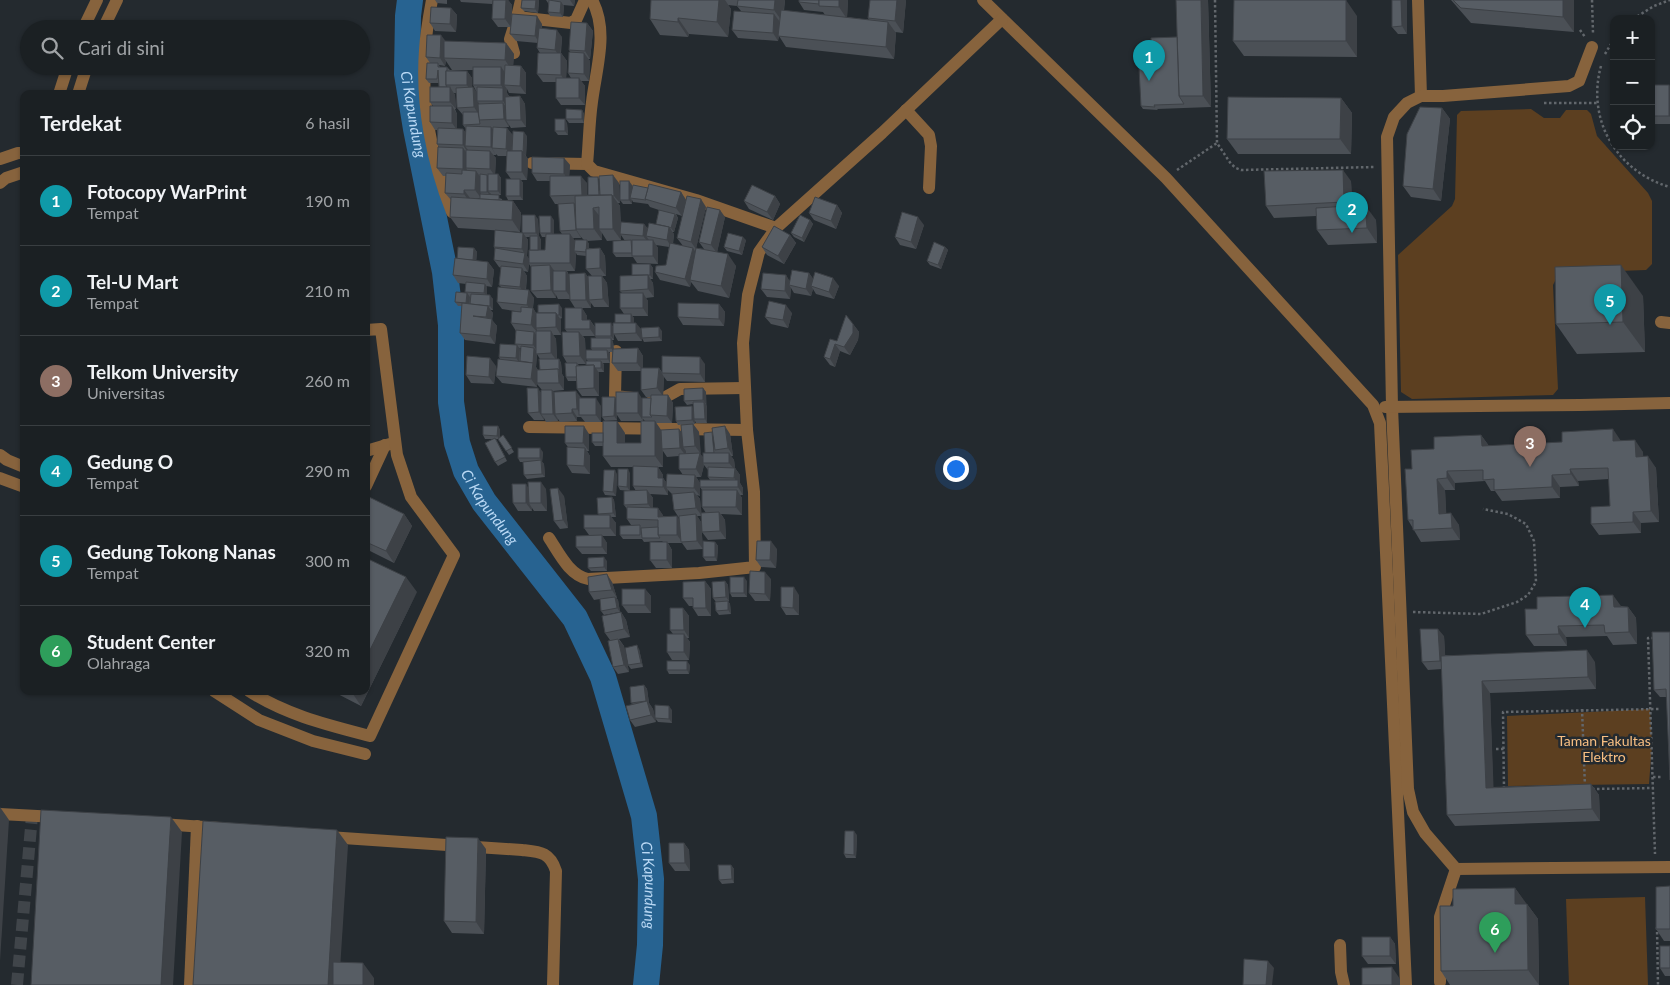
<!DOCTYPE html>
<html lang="id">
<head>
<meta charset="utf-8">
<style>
	:root { --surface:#1b2023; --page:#282d30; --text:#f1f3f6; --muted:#a0a3a6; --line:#393e41; --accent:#ea580c }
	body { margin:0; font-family:Lato,sans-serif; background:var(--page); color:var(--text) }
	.controls { position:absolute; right:15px; top:15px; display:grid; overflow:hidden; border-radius:10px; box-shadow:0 1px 4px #0004 }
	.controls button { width:45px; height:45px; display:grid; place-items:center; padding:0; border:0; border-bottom:1px solid var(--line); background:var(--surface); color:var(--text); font:25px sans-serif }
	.you { position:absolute; left:955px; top:468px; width:18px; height:18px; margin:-12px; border:4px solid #fff; border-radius:50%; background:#1a73e8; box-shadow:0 0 0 8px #1a73e833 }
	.badge { display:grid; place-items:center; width:32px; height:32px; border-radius:50%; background:var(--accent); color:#fff; font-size:16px; font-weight:700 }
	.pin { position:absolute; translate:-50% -41px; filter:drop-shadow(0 1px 2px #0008) }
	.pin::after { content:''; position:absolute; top:26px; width:18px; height:15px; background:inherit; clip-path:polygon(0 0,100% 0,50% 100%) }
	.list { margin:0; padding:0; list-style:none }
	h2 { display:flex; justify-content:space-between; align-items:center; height:65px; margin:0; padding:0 20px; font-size:21px }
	h2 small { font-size:16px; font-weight:400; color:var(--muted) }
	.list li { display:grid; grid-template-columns:32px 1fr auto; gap:15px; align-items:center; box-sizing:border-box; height:90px; padding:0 20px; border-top:1px solid var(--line) }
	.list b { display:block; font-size:19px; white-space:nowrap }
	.list p { margin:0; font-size:16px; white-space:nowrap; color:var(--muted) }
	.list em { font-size:16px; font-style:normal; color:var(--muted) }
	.icon { flex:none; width:28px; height:28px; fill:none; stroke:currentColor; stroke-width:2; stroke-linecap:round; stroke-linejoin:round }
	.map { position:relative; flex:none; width:1670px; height:985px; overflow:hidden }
	.search { position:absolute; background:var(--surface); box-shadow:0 1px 4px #0004; left:20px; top:20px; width:350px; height:55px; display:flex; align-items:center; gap:12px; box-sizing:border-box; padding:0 18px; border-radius:28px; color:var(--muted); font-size:19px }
	.panel { position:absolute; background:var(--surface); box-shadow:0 1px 4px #0004; left:20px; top:90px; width:350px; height:605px; border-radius:10px }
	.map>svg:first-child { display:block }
	.green { fill:#5c3f20 }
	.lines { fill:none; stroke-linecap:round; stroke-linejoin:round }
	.river { stroke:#276391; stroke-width:26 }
	.minor-tunnel { stroke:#40454a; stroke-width:12; stroke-dasharray:12 6; stroke-linecap:butt }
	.path { stroke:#62676c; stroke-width:2.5; stroke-dasharray:2.5 2.5; stroke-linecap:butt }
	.minor { stroke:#87633d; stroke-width:12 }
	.wall { fill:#4b5056; fill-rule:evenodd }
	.shaded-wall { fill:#3d4146 }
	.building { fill:#575d64; stroke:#3d4146 }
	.labels { text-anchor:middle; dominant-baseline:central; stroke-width:5; stroke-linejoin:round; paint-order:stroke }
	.park-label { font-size:14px; fill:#f7be82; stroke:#242a2f }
	.water-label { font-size:15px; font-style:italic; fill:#b9d8f4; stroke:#242a2f }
</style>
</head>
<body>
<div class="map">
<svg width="1670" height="985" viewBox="0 0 1670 985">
	<rect width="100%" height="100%" fill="#242a2f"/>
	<g class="green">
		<polygon points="1531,109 1544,118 1560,118 1566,110 1587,110 1591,114 1597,136 1648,193 1652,201 1652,264 1646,270 1564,273 1557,277 1553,285 1558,389 1553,395 1412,399 1401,392 1398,255 1452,206 1455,199 1457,115 1461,111"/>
		<polygon points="1650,709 1652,745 1649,784 1508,786 1507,716"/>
		<polygon points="1645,897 1648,985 1569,985 1566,899"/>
	</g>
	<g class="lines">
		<path class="river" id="s1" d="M410,0l-2,16 -1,58 9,55 29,143 6,53v77l6,41 9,28 18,31 91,116 28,59 41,139 7,63 -1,66 -4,40"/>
		<polyline class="minor-tunnel" points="17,985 32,816"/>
		<g class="path">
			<polyline points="1215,0 1217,143 1231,164 1236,168 1241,170 1375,167"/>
			<polyline points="1592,0 1593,33"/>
			<polyline points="1633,19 1654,6 1670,0"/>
			<polyline points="1580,30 1585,37"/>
			<polyline points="1605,54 1614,39"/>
			<path d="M1601,66c-15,54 16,106 69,121"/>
			<polyline points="1544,103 1597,103"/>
			<polyline points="1177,170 1217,143"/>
			<polyline points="1413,612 1481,614 1517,602 1528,595 1536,582 1534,541 1526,524 1508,514 1483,509"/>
			<polyline points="1654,638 1648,638 1655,854"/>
			<polyline points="1582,709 1585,787"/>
			<polyline points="1584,747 1652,745"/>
			<polyline points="1496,749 1504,749"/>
			<polyline points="1653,777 1662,777"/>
			<polyline points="1504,789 1503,712 1659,709"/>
			<polyline points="1592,789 1654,788"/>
			<polyline points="1657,927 1658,985"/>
		</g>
		<g class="minor">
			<path d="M432,0c-3,16 -6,33 -7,50 -4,54 7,112 27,162"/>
			<polyline points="983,0 1166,178 1373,405 1380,423 1406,985"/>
			<polyline points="1418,0 1421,96"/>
			<polyline points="517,17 521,0"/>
			<polyline points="83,29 97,0"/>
			<polyline points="103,29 117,0"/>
			<polyline points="1592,47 1579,81 1569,86 1443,96 1421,96 1407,103 1394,117 1387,137 1392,407 1408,789 1413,812 1425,833 1456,869 1670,867"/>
			<polyline points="514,53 510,39 517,17 571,23 576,20 585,0"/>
			<polyline points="59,94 68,66"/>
			<polyline points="78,94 87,66"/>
			<polyline points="906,110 929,135 931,146 929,188"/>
			<polyline points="0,159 18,153 24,153"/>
			<polyline points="532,163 587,164 594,171 696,200 776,228"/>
			<path d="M587,164c2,-20 2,-41 5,-62 4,-33 17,-71 0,-102"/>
			<polyline points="0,183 6,178 24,172"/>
			<polyline points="1661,322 1670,323"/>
			<polyline points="616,351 615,396 633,398"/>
			<polyline points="653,399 662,399 680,389 744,388"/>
			<polyline points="1385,407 1580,405 1670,403"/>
			<polyline points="529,427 747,430"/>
			<polyline points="366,451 390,444"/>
			<polyline points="0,455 7,460 24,467"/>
			<polyline points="0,478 24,487"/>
			<polyline points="366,486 385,445"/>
			<path d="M549,538c10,15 20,37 39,41l111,-6 56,-6 -1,-75 -7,-62 -4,-87 5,-48 11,-43 17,-24 106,-95 120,-114"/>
			<polyline points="214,691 259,720 313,741 365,754"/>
			<path d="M249,691c37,24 79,34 121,45l84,-181 -43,-58 -14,-42 -16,-126 -15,1"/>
			<polyline points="0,814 56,817"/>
			<polyline points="161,824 219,828"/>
			<path d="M328,837l194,13c18,2 28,2 34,21l-3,114"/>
			<polyline points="1340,945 1341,972 1344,985"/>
			<polyline points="1440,982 1440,917 1456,869"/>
			<polyline points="190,985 197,826"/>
		</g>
	</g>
	<g class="wall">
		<polygon points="435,0 447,0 447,4 437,3"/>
		<polygon points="460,0 493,0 492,4 461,2"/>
		<polygon points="493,0 508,0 512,5 511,27 498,27 492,19"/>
		<polygon points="539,0 538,13 524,11 521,8"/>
		<polygon points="546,0 575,0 574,6 563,5 564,6 563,17 550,16 548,12 548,3"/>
		<polygon points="719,0 785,0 784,11 825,15 823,12 804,10 799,2 799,0 848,0 847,17 869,20 868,18 906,0 903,33 895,32 896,33 894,59 786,47 779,36 778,41 738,38 732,30 741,11 737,6 728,5 731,9 728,37 689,34 688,37 660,35 650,19"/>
		<polygon points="1208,0 1211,107 1157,109 1158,110 1143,109 1141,106 1151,49 1152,50 1177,37"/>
		<polygon points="1392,0 1407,34 1398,34 1392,27"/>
		<polygon points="1451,0 1574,0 1574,32 1471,23"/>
		<polygon points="451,8 457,15 456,32 435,31 430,23"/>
		<polygon points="1357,16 1357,57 1244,56 1233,41"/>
		<polygon points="587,23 593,31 590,59 588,59 590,61 589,81 581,81 585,86 585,105 561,105 556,98 556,82 543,82 537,74 540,53 537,48 538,43 516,41 510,34 542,24 542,28 562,37 561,53 567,61 566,78 571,78 568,73 571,53 569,50"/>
		<path d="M445,41l61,2 8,11 -1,11 8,1 5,7v21l-17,-1 -2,-4v4l2,3h11l5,8 1,23 -15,1 -2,-3v2h-13l11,1 5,7 15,1 -1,20 2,3 -1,21h-6l2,3v17h-15l-2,-4 5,-17 -5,-7 1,-16h-9l-2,-2v1h-3l3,3 -1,16h3l3,4v17h-10l-1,-2v2l12,4v1l11,1 8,12 -1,19 -62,-4 -8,-11 1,-17 -6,-7 1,-17h-3l-6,-8 2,-21 -2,-3v-14h-2l-5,-8 3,-16 -3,-4 9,-15v-4h-10l-3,-4 4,-16 -4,-6zM446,61l6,9h21v15l4,8 -5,-6v-9l-5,-7 -17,-1 -3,-3h-7l-1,-2 6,1zM454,93h2l1,15 6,7v10l3,4v3l-9,-3v-15l-2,-5h1l-1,-14zM470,198h10v1z"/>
		<polygon points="1651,85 1669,85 1670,87 1670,124 1655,124 1651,119"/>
		<polygon points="1341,98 1352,113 1351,154 1238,154 1227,139"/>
		<polygon points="1442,108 1450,119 1441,201 1411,197 1403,186"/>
		<polygon points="582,110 584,114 584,123 569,123 566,119"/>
		<polygon points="567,123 568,135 558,135 555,131"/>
		<path d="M564,158l6,7 -1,11 18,7v12l32,-12 1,20h-2l2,3 1,23 23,-5 4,5 8,-5 3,-14 -9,-3 -2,-3 -15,-2 -1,-2v4h-9l-3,-4 12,-15v4l16,-1 33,4 5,8 -4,16 -6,-2 2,4 -4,14h-2l2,2 -1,10 10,2 -6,-8 29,-31 -10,41 8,1 -5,-7 26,-25 -8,35 19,14 -7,32 -31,-7 -7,-9 -1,5 -30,-7 -5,-8 11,-7 3,-18 -13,-2 2,3v16l-21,-1 -4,-6h-17l-3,-4 12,-12 -4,-6v5l-14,1 -5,-8v7l-15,1 2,3v4h11l5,8 1,20h-4l5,7 2,24h-15l-3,-4v5h-16l-5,-8v-1h-12l-2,-4v3h-19l-6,-7v-24l-2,-3 -1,8 -4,-1 3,5 -1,14 8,8 -1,10 3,5 26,-5v10l-2,1 1,1v15h-8l3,4 1,20h2l2,4 1,11 2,3v13l-11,1 1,1 27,6 20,8v16h-16l-4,-5h-4v4l-17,1 -2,-3v2l-12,1 -2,-4v2h-10l-6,-7 14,-23 -5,-6v3l-35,-4 -6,-7 4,-17 -1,-2 17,-12 -1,-1 1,-13 -5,-8 10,-11 -19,-3 -5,-7 4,-15 -2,-2 2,-17 -2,-1 -5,-7 1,-11 -1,-2 28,-14 16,-14 1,17 2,4v10h4l1,-13h-4l-2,-4 14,-13v14h8l-2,-3 6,-27h-11l-5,-8v-15h-13l-5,-8zM526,237h4v13l-1,9 -2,-3 1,-16zM581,237l3,3 -9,1 -2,-3h8zM576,253l1,2 9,1v13l6,7 -4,1 -3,-4 -16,2 -2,-4h8zM519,348h2l-1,13v-12zM537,354l3,5v11h-2l-2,-3z"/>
		<polygon points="1351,181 1352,206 1376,220 1377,243 1328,245 1317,230 1316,216 1274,218 1266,206"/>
		<polygon points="775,196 780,204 773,220 749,209 744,201"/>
		<polygon points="837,205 842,213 836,229 814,220 809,213"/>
		<polygon points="810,220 813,224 804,242 794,237 791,233"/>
		<polygon points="924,225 916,249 900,245 895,237"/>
		<polygon points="790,235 796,243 784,264 767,255 762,247"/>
		<polygon points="746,240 742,255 727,251 724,247"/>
		<polygon points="945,247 948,250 941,269 930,265 927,261"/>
		<polygon points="474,248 477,252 476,261 488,262 494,270 492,287 486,286 487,287 487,295 493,299 493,310 490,310 493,313 492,320 497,326 495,344 465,340 460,333 462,306 458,306 455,302 466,293 465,292 466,284 458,283 453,275 457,259"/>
		<path d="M650,264l3,4v11h-3l3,4 1,14 -8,1 2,3v15h-16l2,2v5l7,7 21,1v10l-18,1 -2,-4v3h-24l-4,-7v6h-2l1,2 1,7 24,-1 5,8v12h16l3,4 43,-8v18l-38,-1 -3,-4 -1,18h5l5,8 -1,20h-16l5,7 20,1 12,-7 6,8 1,22 3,3 2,-4 25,-19 3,22h-2l3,4 1,8 5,7v8l3,5v7h-3l2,3v17l-21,-1 4,6 1,19 -18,1 -6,-8v-16h-5l4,6 2,27 -16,1 -5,-7h-14l4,7v18h-16l-6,-8 13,-18 -1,-1 -18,1 -2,-3h-19l-3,-4 11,-10 -4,-6v-10l-3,-4 12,-14 -3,-5v-19h-22l-8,-11v-10h-8l-3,-4 33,-9v10h16l4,-22 -2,-2v2h-22l-4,-6v5l-12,1 -3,-4 13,-20 1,2 35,-1v-1h-5l-5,-7v-19h-23l-6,-8v-11h-3l1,2v9h-7l1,2v7h-6l1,1v23h-17l-5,-7v-8h-9l-2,-4 1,-14 -4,-7 4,-24 -2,-3 17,-21 5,8v4h3l5,7 18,-1 2,-3 9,-9 -4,-6 2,-15 -2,-2 12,-15v-1zM583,336h12l1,2 -5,10 1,2 -6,9 2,2 -2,5h-7l-1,-2h8l-1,-25zM663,451l4,6 12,-1v13l4,6 -17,7 -3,-4v-3l-5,-8h5zM704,465l4,5v7l2,3 -10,3 -4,-6h5zM700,484v3l2,3v17l4,6h-5l-1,-14 -3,-4 3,1zM668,490l4,4 2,16 5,8 1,2 -17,-4 -5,-8h-5v-10l-3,-4 18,1z"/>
		<polygon points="809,273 813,279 839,286 834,299 816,294 813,289 811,296 794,293 791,288 790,299 767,297 761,289 786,275 789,281"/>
		<polygon points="1643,296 1645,352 1577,354 1556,324"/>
		<polygon points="719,304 725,312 724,326 683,325 678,317"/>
		<polygon points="792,313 788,328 771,324 765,317"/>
		<polygon points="853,324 859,332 858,340 850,355 840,351 835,367 830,365 824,357 837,341"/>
		<polygon points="496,366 494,384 471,383 466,375"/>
		<polygon points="703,388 706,392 707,423 696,423 695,421 695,424 678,425 676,421 694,409 693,404 687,405 684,401"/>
		<polygon points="498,426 500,430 500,438 503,435 514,452 509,455 498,439 496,439 507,461 498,466 495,462 493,439 485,439 483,435"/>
		<polygon points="589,434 589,451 587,451 590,456 590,474 572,473 567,465 568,447 565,443"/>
		<polygon points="1481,435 1489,446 1621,441 1643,452 1643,456 1656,468 1659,522 1641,523 1641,533 1599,535 1591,524 1610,506 1609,479 1578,481 1579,486 1560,487 1560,498 1502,501 1495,491 1491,491 1485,481 1455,483 1455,490 1445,490 1446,514 1459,525 1460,540 1421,542 1408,520 1412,469 1434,449"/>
		<polygon points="543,452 542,462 544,464 545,477 527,479 524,475 523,462 520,462 518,458"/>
		<polygon points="630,473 630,491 620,490 618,486"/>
		<polygon points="617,474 616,496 605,495 603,491"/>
		<polygon points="528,487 546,489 547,511 534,511 532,508 532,511 518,511 513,503"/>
		<polygon points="564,496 568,528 560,529 554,521"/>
		<polygon points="366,497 404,514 412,526 394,563 366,549"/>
		<polygon points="612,497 614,500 616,517 611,517 616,523 616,536 602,536 607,543 607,554 582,554 576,547 589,535 584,528 599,515 598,514"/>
		<polygon points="715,542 718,546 717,561 706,561 703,557"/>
		<polygon points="777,549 776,568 761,567 756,560"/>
		<polygon points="607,561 607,571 591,571 588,568"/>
		<polygon points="771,579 770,601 755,601 749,593"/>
		<polygon points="705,581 711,589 711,616 698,616 693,608 693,606 689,606 683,598"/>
		<polygon points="725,581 728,585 729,601 728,601 730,604 731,614 719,615 716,611 716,602 713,598"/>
		<polygon points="747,581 747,597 732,597 730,593"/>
		<polygon points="612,582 617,598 616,598 618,600 620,612 604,615 601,611 600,599 594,600 589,592"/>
		<polygon points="645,589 651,596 651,613 628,613 622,605"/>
		<polygon points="417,592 361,706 332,691 366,691"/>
		<polygon points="799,595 799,615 786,615 781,607"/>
		<polygon points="1621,606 1628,607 1636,618 1637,644 1613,645 1607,636 1566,637 1567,646 1534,646 1526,635"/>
		<polygon points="683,608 689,616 689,638 687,638 690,642 689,660 672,660 667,652 673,634 670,630"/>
		<polygon points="621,612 626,620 630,637 619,639 624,646 629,672 618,674 613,667 610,640 605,633"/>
		<polygon points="1670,632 1667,697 1660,697 1654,690"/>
		<polygon points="1444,636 1445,655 1595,662 1596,689 1490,693 1493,787 1591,784 1599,795 1600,821 1455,826 1447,815 1442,669 1428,670 1422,662"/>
		<polygon points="639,649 643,667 631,669 628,665"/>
		<polygon points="690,665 689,674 669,674 667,670"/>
		<polygon points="644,685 647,689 649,703 653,709 655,718 672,710 672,723 658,722 655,718 656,722 635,727 630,720 633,704 631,703"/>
		<polygon points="857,835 856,858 846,858 844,854"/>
		<polygon points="684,843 689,850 690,871 675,871 669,863"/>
		<polygon points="486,849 484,934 452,933 444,921"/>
		<polygon points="731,865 734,869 734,883 722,884 719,880"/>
		<polygon points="1670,886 1670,941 1664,941 1656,929"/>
		<polygon points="1515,888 1526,904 1527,904 1538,919 1539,985 1450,985 1441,971 1453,906"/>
		<polygon points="1390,937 1395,944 1396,964 1368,964 1362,956"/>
		<polygon points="1670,946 1670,976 1665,976 1660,968"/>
	</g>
	<g class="shaded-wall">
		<polygon points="506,0 508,0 512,5 511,27 505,19"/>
		<polygon points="536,0 539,0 538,13 535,9"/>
		<polygon points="570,0 575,0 574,6"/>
		<polygon points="719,0 725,0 731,9 728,37 717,22"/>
		<polygon points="775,0 785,0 782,21 774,10"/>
		<polygon points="839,0 848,0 847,19 839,7"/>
		<polygon points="897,0 906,0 903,33 895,21"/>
		<polygon points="1201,0 1208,0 1211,107 1203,96"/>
		<polygon points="1346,0 1357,16 1357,57 1346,41"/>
		<polygon points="1401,0 1407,0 1407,34 1402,26"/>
		<polygon points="1563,0 1574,0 1574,32 1563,17"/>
		<polygon points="561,2 564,6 563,17 560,13"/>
		<polygon points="451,8 457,15 456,32 450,24"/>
		<polygon points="774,14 780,22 778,41 773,33"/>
		<polygon points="537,16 542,24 540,44 535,36"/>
		<polygon points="678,18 689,34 688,37 678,22"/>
		<polygon points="888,22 896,33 894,59 886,47"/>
		<polygon points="587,23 593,31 590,59 585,51"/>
		<polygon points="557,30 562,37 560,57 555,50"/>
		<polygon points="441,35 447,43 444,58 446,61 445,66 440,58"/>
		<polygon points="506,43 514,54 513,72 505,60"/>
		<polygon points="561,53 567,61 566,83 561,75"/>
		<polygon points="584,53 590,61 589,81 584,74"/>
		<polygon points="521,66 526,73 526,94 520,86"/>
		<polygon points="501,67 507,75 504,85 507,89 507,93 509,96 508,109 503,101 503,88 501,85"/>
		<polygon points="467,71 472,78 472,93 467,85"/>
		<polygon points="579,78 585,86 585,105 579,98"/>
		<polygon points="1669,85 1670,87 1670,117 1669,116"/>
		<polygon points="450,87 455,95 456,109 450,102"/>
		<polygon points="473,87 479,95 477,101 479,103 479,115 474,107"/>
		<polygon points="520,96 525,104 526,127 521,120"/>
		<polygon points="1341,98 1352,113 1351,154 1340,139"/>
		<polygon points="503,103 509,111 506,120 509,125 509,127 504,119"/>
		<polygon points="452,106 457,114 457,130 452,123"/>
		<polygon points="1442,108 1450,119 1441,201 1433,189"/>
		<polygon points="582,110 584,114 584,123 582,119"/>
		<polygon points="565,119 567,123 568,135 565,131"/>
		<polygon points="491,127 497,134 492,148 496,155 491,147"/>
		<polygon points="507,128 513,135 511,156 506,149"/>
		<polygon points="463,129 469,136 465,146 468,150 468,153 463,145"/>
		<polygon points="524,132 527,136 526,156 523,153"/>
		<polygon points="463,148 469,156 466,168 468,172 468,177 463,169"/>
		<polygon points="490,151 496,158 495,176 490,169"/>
		<polygon points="522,151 528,159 527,180 522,172"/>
		<polygon points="564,158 570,165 569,181 564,174"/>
		<polygon points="1343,170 1351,181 1353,214 1344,202"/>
		<polygon points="476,171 482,179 480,192 481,193 481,198 475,190"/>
		<polygon points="498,174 501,178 501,195 498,191"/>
		<polygon points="487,175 490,179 488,191 490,193 490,195 487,192"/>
		<polygon points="613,175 619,183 620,203 614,196"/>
		<polygon points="581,176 587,183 587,203 582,196"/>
		<polygon points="520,179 523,183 523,200 520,196"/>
		<polygon points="629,181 632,185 632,198 630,198 632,200 632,204 629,200"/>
		<polygon points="464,190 470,198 469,201 464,194"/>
		<polygon points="681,192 686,200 682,216 676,208"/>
		<polygon points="612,195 620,206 621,240 613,229"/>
		<polygon points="775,196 780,204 773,220 767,212"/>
		<polygon points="701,199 706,207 696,249 691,242"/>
		<polygon points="513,201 521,213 520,232 512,220"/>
		<polygon points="574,203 580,211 576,229 581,237 581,238 576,230"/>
		<polygon points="837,205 842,213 836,229 831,221"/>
		<polygon points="1365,205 1376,220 1377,243 1367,228"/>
		<polygon points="593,208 602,219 599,229 602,233 602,240 594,229"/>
		<polygon points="720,210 725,217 717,253 711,245"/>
		<polygon points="675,214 678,218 674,232 671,228"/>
		<polygon points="535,215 538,219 539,236 541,240 541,256 538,252 538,236 536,233"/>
		<polygon points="551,216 554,220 554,237 551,233"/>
		<polygon points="918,217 924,225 916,249 911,242"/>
		<polygon points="810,220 813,224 804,242 802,238"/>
		<polygon points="644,224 650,231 646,236 649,240 649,243 643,236"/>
		<polygon points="669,227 674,234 672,248 667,240"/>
		<polygon points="523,233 528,240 527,256 530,260 529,263 529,264 528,272 523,264 524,253 522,249"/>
		<polygon points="570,234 576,242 574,251 576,253 575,271 570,263"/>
		<polygon points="790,235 796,243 784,264 778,256"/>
		<polygon points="743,237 746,240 742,255 739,251"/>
		<polygon points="587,240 589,244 589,256 586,252"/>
		<polygon points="653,240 658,248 658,264 653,256"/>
		<polygon points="945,247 948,250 941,269 938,265"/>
		<polygon points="474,248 477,252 476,265 473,261"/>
		<polygon points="600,248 605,256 606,276 600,268"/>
		<polygon points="693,248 698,256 690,280 691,282 690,287 685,279"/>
		<polygon points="728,254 736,266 729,298 721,286"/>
		<polygon points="488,262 494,270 492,287 487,279"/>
		<polygon points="650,264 653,268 653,279 650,275"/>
		<polygon points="550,265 556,273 553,291 556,295 556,298 551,290"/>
		<polygon points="1621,265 1643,296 1645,352 1623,322"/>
		<polygon points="522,268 527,276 525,295 520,287"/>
		<polygon points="566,271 572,279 572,299 566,291"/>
		<polygon points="585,273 591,281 589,300 591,303 591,308 586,300"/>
		<polygon points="809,273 815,281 811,286 813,289 811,296 806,289"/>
		<polygon points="648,275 653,283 654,297 648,289"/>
		<polygon points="786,275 791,283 789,285 791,288 790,299 785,291"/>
		<polygon points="602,276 607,283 609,307 603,299"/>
		<polygon points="833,278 839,286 834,299 829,292"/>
		<polygon points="485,284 487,287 487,297 484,293"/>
		<polygon points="529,290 534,298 532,313 527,305"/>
		<polygon points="467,293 470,297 469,307 466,303"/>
		<polygon points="643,293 648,301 648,316 643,308"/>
		<polygon points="490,295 493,299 493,310 490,306"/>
		<polygon points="559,304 562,308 562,318 559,315"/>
		<polygon points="719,304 725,312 724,326 719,319"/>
		<polygon points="786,305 792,313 788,328 783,320"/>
		<polygon points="488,306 493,313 492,320 497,326 495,344 490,336 491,324 486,317"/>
		<polygon points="533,308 538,316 536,328 537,329 537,332 531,325"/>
		<polygon points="582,308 587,316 587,328 582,320"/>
		<polygon points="556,313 561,320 561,335 556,327"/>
		<polygon points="631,314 634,318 634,328 631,324"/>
		<polygon points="590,320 595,328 595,336 590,329"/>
		<polygon points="611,323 613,327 614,340 611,336"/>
		<polygon points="636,323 642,330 642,341 636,333"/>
		<polygon points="853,324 859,332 858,340 850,355 844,347"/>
		<polygon points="659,327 662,331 662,341 659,337"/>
		<polygon points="551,331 556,339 557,361 551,353"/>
		<polygon points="534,332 537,336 536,349 533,345"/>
		<polygon points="579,332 585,339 586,364 580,356"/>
		<polygon points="611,338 613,342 614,352 611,348"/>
		<polygon points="835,344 840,351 835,367 830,359"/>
		<polygon points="517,345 520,349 519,362 516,358"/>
		<polygon points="534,348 537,352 536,367 538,371 537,387 531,379"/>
		<polygon points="638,348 643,356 643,371 637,363"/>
		<polygon points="607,350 610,354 610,363 608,359"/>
		<polygon points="700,357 705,364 705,382 700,374"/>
		<polygon points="490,358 496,366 494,384 489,377"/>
		<polygon points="559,359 561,363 562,374 564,377 564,390 559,383"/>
		<polygon points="601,361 604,365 604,372 601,368"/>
		<polygon points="594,365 599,373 599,396 594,388"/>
		<polygon points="659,368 664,377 663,396 657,388"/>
		<polygon points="538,388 543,396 541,414 544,418 544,420 539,412"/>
		<polygon points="703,388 706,392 706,404 703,400"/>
		<polygon points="552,390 558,398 555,414 558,419 558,421 553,414"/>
		<polygon points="576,391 582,399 581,415 577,409"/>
		<polygon points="638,392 643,400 642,417 643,421 638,413"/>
		<polygon points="668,395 673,403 672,423 667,416"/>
		<polygon points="615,397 617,401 616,413 617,415 617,420 614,416"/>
		<polygon points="596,398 601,406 601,422 596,415"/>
		<polygon points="704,402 707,406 707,423 705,419"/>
		<polygon points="692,406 694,410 694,419 695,421 695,424 692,420"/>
		<polygon points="572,409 577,417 577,421 572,413"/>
		<polygon points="617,421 625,433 625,455 617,443"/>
		<polygon points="655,421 663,433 662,449 663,451 663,467 655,456"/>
		<polygon points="693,424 699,432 701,454 695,446"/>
		<polygon points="498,426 500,430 500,440 497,436"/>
		<polygon points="584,426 589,434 589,451 583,443"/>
		<polygon points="725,426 730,434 733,456 728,448"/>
		<polygon points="679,429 685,436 683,447 686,451 686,456 680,448"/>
		<polygon points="1613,429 1621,441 1613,441"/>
		<polygon points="1481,435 1489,446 1482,446"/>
		<polygon points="1635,440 1643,452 1644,468 1636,457"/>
		<polygon points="540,448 543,452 542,462 540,458"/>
		<polygon points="585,448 590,456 590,474 584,466"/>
		<polygon points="700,453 705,461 703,463 704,465 701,477 696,469"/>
		<polygon points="729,453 734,460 735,468 740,475 740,483 743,488 743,495 738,487 738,483 734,478 735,470 729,463"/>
		<polygon points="1648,456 1656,468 1659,522 1651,511"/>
		<polygon points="541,460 544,464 545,477 542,474"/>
		<polygon points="658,467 663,475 663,478 668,485 666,487 668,490 668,495 658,478"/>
		<polygon points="628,469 630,473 630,491 627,487"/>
		<polygon points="1570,469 1578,481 1579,486 1571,474"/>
		<polygon points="615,470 617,474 616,496 613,492"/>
		<polygon points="1447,471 1455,483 1455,490 1447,478"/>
		<polygon points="695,475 700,483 700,496 694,488"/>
		<polygon points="1552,475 1560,487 1560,498 1552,487"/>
		<polygon points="1437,479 1445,490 1447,525 1439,514"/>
		<polygon points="541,482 546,489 547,511 541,503"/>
		<polygon points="526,484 531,492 529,503 532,508 532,511 526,503"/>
		<polygon points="558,488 564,496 568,528 563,520"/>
		<polygon points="647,490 653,498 653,511 648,504"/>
		<polygon points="737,490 742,498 742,515 736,507"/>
		<polygon points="694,492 700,499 702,516 696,508"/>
		<polygon points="612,497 614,500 616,517 613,513"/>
		<polygon points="658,508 663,515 663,524 658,517"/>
		<polygon points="719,512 725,520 726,539 720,531"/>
		<polygon points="1633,512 1641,523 1641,533 1633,522"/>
		<polygon points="1451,513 1459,525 1460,540 1452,528"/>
		<polygon points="404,514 412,526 394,563 386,551"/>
		<polygon points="696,514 701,522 703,549 697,541"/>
		<polygon points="610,515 616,523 616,536 610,528"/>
		<polygon points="677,516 683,524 683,543 677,535"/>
		<polygon points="602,535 607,543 607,554 602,547"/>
		<polygon points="771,541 777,549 776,568 770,560"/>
		<polygon points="667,542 672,550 672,568 667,560"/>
		<polygon points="715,542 718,546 717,561 715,557"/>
		<polygon points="604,557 607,561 607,571 604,567"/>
		<polygon points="765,572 771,579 770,601 765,594"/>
		<polygon points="607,574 612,582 617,598 612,590"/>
		<polygon points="406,577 417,592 361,706 351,691 366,691 366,658"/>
		<polygon points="744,577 747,581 747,597 744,593"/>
		<polygon points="705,581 711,589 711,616 706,608"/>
		<polygon points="725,581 728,585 729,601 726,597"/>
		<polygon points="794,587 799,595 799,615 793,608"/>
		<polygon points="645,589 651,596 651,613 645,605"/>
		<polygon points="1613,595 1621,606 1622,618 1614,607"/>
		<polygon points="615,597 618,600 620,612 617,608"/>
		<polygon points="728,601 730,604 731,614 728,610"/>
		<polygon points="1628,607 1636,618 1637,644 1629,632"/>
		<polygon points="683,608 689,616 689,638 684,630"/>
		<polygon points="621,612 626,620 630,637 624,629"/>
		<polygon points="1558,626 1566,637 1567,646 1559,634"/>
		<polygon points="1438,629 1444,636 1446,668 1440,661"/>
		<polygon points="684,634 690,642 689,660 684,652"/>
		<polygon points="618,639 624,646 629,672 624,665"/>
		<polygon points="637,645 639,649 643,667 641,663"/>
		<polygon points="1587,650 1595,662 1596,689 1588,677"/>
		<polygon points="687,661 690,665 689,674 687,670"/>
		<polygon points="1482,681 1490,693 1494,799 1486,788"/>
		<polygon points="644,685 647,689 649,703 653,709 656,722 651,715 646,701"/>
		<polygon points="669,706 672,710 672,723 669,719"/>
		<polygon points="1591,784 1599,795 1600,821 1592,809"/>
		<polygon points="0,807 9,820 0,961"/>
		<polygon points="171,817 182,832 173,985 161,985"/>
		<polygon points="337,830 348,845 339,985 328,985"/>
		<polygon points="854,831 857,835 856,858 854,855"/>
		<polygon points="478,838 486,849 484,934 476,922"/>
		<polygon points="684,843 689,850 690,871 685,863"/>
		<polygon points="731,865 734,869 734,883 732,879"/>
		<polygon points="1515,888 1526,903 1526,919 1515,904"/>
		<polygon points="1527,904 1538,919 1539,985 1528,970"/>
		<polygon points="1390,937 1395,944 1396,964 1390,956"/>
		<polygon points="1268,961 1274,968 1272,985 1266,985"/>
		<polygon points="363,963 374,978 374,985 363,985"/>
		<polygon points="1392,967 1400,979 1400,985 1392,985"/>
	</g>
	<g class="building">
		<polygon points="493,0 506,0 505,19 492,19"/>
		<polygon points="522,0 536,0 535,9 521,8"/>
		<polygon points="549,0 561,2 560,13 548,12"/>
		<polygon points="651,0 719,0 717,22 678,18 678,22 650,19"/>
		<polygon points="738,0 775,0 774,10 737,6"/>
		<polygon points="799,0 819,0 819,4 799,2"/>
		<polygon points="819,0 839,0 839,7 819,6"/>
		<polygon points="870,0 897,0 895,21 868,18"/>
		<polygon points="1176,0 1201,0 1203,96 1179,96"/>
		<polygon points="1234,0 1346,0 1346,41 1233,41"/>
		<polygon points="1392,0 1401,0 1402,26 1392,27"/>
		<polygon points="1453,0 1563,0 1563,17 1461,8"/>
		<polygon points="431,7 451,8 450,24 430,23"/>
		<polygon points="781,10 888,22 886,47 778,36"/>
		<polygon points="734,11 774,14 773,33 732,30"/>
		<polygon points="512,14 537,16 535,36 510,34"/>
		<polygon points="571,22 587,23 585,51 569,50"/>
		<polygon points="539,28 557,30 555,50 537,48"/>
		<polygon points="427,35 441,35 440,58 426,57"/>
		<polygon points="1177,37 1179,96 1184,104 1154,105 1155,107 1141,106 1138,49 1151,49 1152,53 1151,38"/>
		<polygon points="444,41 506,43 505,60 444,58"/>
		<polygon points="569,52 584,53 584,74 568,73"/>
		<polygon points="538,53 561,53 561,75 537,74"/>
		<polygon points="427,63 438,63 438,67 447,67 447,71 446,71 446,85 447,87 439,87 438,70 437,79 426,79"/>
		<polygon points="505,65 521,66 520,86 504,85"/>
		<rect x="473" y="67" width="28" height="18"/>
		<rect x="446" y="71" width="21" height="14"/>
		<rect x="556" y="78" width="23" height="20"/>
		<rect x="1651" y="85" width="18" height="31"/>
		<rect x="430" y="87" width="20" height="15"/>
		<polygon points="473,87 474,107 457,108 456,88"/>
		<polygon points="477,87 503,88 503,101 477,101"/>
		<polygon points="520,96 521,120 506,120 505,97"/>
		<polygon points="1228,97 1341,98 1340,139 1227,139"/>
		<polygon points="503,103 504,119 479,120 478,104"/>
		<polygon points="430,106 452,106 452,123 430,122"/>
		<polygon points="1420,107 1442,108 1433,189 1403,186 1407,134"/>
		<polygon points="566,109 582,110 582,119 566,119"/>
		<polygon points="463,112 478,112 480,124 463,125"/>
		<rect x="555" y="119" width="10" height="12"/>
		<polygon points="466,126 491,127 491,147 465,146"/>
		<polygon points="493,127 507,128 506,149 492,148"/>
		<polygon points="438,128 463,129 463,145 437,144"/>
		<polygon points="513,131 524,132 523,153 522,151 512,151"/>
		<polygon points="438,147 463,148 463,169 437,168"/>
		<polygon points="466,150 490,151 490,169 466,168"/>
		<polygon points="507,151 522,151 522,172 506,172"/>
		<polygon points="532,157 564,158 564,174 532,173"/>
		<polygon points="462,170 476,171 475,190 464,190 464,194 445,193 446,173 462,174"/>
		<polygon points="1343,170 1344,202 1266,206 1264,171"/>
		<polygon points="480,174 487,175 487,192 480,192"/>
		<rect x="488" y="174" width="10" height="17"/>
		<polygon points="613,175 614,196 612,196 612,195 600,195 599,176"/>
		<polygon points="550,176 581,176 582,195 550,196"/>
		<polygon points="588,177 598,177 599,195 588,195"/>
		<rect x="506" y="179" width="14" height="17"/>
		<rect x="620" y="181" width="9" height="19"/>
		<polygon points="649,184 681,192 676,208 645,199"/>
		<polygon points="633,185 648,188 645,199 646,200 630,198"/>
		<polygon points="752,185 775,196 767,212 744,201"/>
		<polygon points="480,194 499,195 499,200 480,199"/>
		<polygon points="612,195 613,229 599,229 599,207 593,208 594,229 576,229 575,196"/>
		<polygon points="687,196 701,199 691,242 677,238"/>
		<polygon points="451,197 513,201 512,220 450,217"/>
		<polygon points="815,197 837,205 831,221 809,213"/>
		<polygon points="574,203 576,230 560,231 558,204"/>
		<polygon points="1365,205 1367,228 1317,230 1316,208"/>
		<polygon points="707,207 720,210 711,245 699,242"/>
		<polygon points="659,210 675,214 671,228 669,227 656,224"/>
		<polygon points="902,212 918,217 911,242 895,237"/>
		<polygon points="522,215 535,215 536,233 522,233"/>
		<polygon points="800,215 810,220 802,238 791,233"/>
		<polygon points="539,216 551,216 551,233 540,233"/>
		<polygon points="621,222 644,224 643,236 620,234"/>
		<polygon points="649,223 669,227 667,240 646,236"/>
		<polygon points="774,226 790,235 778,256 762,247"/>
		<polygon points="495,230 523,233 522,249 494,247"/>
		<polygon points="728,233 743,237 739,251 724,247"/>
		<polygon points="546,234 570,234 570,263 529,263 529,250 545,250"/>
		<rect x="530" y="236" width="8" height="14"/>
		<polygon points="575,240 587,240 586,252 574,251"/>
		<polygon points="631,240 632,253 613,253 613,241"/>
		<rect x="632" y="240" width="21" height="16"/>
		<polygon points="934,242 945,247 938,265 927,261"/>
		<polygon points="670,243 693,248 685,279 655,272 656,266 666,265"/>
		<polygon points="458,247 474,248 473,260 457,259"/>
		<polygon points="495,248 525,253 523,264 494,260"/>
		<polygon points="600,248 600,268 586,269 586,249"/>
		<polygon points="696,248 728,254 721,286 690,280"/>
		<polygon points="455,258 488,262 487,279 453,275"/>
		<rect x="632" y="264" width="18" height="11"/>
		<polygon points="550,265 551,290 531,291 531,266"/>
		<polygon points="1621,265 1623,322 1556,324 1555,267"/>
		<polygon points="501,266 522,268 520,287 499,285"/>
		<polygon points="792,270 809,273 806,289 789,285"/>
		<rect x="553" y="271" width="13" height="20"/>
		<polygon points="815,272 833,278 829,292 811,286"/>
		<polygon points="585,273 586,300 570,300 569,274"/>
		<polygon points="763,273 786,275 785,291 761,289"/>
		<polygon points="648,275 648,289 620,291 620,276"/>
		<polygon points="588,276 602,276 603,299 589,300"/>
		<polygon points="466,282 485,284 484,293 465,292"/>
		<polygon points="498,287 529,290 527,305 497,302"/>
		<polygon points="456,292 467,293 466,303 455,302"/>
		<rect x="620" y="293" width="23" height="15"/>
		<polygon points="471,294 490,295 490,306 470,304"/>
		<polygon points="769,301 786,305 783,320 765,317"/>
		<polygon points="462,303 488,306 486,317 473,316 492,319 490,336 460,333"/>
		<polygon points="678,303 719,304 719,319 678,317"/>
		<polygon points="559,304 559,315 557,315 556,313 538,313 538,305"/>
		<polygon points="521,307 533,308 531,325 511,323 512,311 521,312"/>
		<polygon points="565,308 582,308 582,320 590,320 590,329 565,329"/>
		<polygon points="536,313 556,313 556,327 536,328"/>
		<rect x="615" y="314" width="16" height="9"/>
		<polygon points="846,315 853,324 853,333 844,347 835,344 830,359 824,357 830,339 837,341"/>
		<rect x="595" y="323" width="16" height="13"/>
		<polygon points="613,323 636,323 636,333 613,334"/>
		<polygon points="659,327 659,337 642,338 641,328"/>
		<polygon points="516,330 534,332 533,345 515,344"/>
		<polygon points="536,331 551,331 551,353 536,354"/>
		<polygon points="562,332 579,332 580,356 563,356"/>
		<rect x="591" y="338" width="20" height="10"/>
		<polygon points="500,344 517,345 516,358 499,357"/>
		<polygon points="521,346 534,348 533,363 520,361"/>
		<polygon points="638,348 637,363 612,363 613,349"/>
		<polygon points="586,350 607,350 608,359 586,359"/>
		<polygon points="467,356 490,358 489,377 466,375"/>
		<polygon points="662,356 700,357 700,374 662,373"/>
		<polygon points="498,359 533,363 531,379 496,376"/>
		<polygon points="539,359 559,359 559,370 558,369 540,370"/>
		<polygon points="586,361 601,361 601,368 595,368 594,365 586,365"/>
		<polygon points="565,363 577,363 577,377 566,377"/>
		<polygon points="594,365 594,388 577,389 576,366"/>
		<polygon points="641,368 659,368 657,388 641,390"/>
		<polygon points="558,369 559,383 537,383 537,370"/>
		<polygon points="527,388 538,388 539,412 528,413"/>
		<polygon points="703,388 703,400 684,401 684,389"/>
		<polygon points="541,390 552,390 553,414 541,414"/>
		<polygon points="576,391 577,409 572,409 572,413 555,414 554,392"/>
		<rect x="616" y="392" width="22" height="21"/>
		<polygon points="651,395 668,395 667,416 650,415"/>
		<polygon points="602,397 615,397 614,416 602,417"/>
		<rect x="579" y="398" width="17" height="17"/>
		<polygon points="642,398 651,398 650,415 652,417 642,417"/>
		<polygon points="693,402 704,402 705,419 694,419"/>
		<polygon points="692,406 692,420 676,421 675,407"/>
		<polygon points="603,421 617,421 617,443 641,443 641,421 655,421 655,456 603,456"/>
		<polygon points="693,424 695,446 683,447 681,425"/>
		<polygon points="483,426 498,426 497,436 483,435"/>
		<polygon points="565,426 584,426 583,443 565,443"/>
		<polygon points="725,426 728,448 715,450 712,428"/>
		<polygon points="679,429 680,448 662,449 661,430"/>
		<polygon points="1613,429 1613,441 1635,440 1636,457 1648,456 1651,511 1633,512 1633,522 1591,524 1591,507 1610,506 1608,468 1570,469 1571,474 1552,475 1552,487 1494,490 1494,479 1483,480 1483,470 1447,471 1447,478 1437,479 1439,514 1451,513 1452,528 1413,530 1413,520 1408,520 1405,469 1412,469 1411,450 1434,449 1434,437 1481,435 1482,446 1562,442 1562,432"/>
		<polygon points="712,432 714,453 705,453 704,433"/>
		<rect x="592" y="433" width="11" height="9"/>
		<polygon points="503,435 512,448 506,451 498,439"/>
		<polygon points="495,438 505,457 495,462 485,443"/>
		<polygon points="567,447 585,448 584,466 567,465"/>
		<rect x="518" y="448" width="22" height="10"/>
		<polygon points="700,453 696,469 679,469 679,454"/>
		<rect x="703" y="453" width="26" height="10"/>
		<polygon points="541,460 542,474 524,475 523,462"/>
		<polygon points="633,466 658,467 658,478 663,478 663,487 633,486"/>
		<polygon points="708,467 735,468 734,478 708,477"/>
		<polygon points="618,469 628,469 627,487 618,486"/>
		<polygon points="604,470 615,470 613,492 603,491"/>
		<polygon points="667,474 695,475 694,488 666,487"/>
		<rect x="700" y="480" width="38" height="7"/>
		<polygon points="528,482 541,482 541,503 529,503"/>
		<polygon points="512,484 526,484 526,503 513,503"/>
		<polygon points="558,488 563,520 554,521 550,489"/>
		<polygon points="647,490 648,504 624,505 624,491"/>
		<polygon points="702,490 737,490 736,507 702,507"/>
		<polygon points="694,492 696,508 674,510 672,494"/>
		<polygon points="367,496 404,514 386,551 366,542"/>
		<polygon points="612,497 613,513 598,514 597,498"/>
		<polygon points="627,507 658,508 658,517 677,516 677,535 658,535 658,520 627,519"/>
		<polygon points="719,512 720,531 702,532 701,513"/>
		<polygon points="696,514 697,541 681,542 679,516"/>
		<rect x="584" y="515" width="26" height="13"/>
		<polygon points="640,525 640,535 620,535 620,526"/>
		<polygon points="658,527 658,535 660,538 642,538 641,528"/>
		<polygon points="602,535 602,547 576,547 576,536"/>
		<polygon points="703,541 715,542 715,557 703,557"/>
		<polygon points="757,541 771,541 770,560 756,560"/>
		<rect x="650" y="542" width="17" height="18"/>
		<polygon points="604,557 604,567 588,568 588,558"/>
		<polygon points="366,558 406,577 366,658"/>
		<polygon points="750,571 765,572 765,594 749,593"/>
		<polygon points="607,574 612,590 589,592 588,577"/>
		<rect x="730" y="577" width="14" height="16"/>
		<polygon points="705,581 706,608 693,608 693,598 683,598 683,582"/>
		<polygon points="725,581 726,597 713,598 712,582"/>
		<polygon points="781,587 794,587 793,608 781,607"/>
		<rect x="622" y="589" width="23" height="16"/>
		<polygon points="1613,595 1614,607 1628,607 1629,632 1605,633 1604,625 1558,626 1559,634 1526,635 1525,609 1537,609 1537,597"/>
		<polygon points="615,597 617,608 601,611 600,599"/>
		<polygon points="728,601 728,610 716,611 715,602"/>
		<polygon points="670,608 683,608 684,630 670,630"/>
		<polygon points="621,612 624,629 605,633 602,616"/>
		<polygon points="1420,629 1438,629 1440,661 1422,662"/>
		<polygon points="1652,632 1670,632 1670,780 1666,689 1654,690"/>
		<rect x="667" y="634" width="17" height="18"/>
		<polygon points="618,639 624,665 613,667 608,641"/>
		<polygon points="637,645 641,663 628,665 625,648"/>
		<polygon points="1587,650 1588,677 1482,681 1486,788 1591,784 1592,809 1447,815 1441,656"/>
		<rect x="667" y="661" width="20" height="9"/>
		<polygon points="644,685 646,701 631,703 630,687"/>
		<polygon points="647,701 651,715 630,720 626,706"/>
		<polygon points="655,705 669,706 669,719 655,718"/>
		<polygon points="41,810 171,817 161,985 31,985"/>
		<polygon points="203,821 337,830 328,985 193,985"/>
		<polygon points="845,831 854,831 854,855 844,854"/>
		<polygon points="446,837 478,838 476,922 444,921"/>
		<polygon points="669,843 684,843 685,863 669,863"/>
		<polygon points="718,865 731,865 732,879 719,880"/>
		<polygon points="1670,886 1670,929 1656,929 1656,887"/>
		<polygon points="1515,888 1515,904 1527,904 1528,970 1441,971 1440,906 1453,906 1453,889"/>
		<rect x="1362" y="937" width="28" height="19"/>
		<rect x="1660" y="946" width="10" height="22"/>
		<polygon points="1244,959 1268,961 1266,985 1243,985"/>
		<polygon points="333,962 363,963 363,985 333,985"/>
		<polygon points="1392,967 1392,985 1362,985 1362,968"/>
	</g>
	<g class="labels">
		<g class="park-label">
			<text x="1604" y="740">Taman Fakultas<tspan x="1604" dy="16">Elektro</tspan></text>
		</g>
		<g class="water-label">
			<text stroke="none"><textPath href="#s1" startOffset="115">Ci Kapundung</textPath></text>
			<text stroke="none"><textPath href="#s1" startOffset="520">Ci Kapundung</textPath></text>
			<text stroke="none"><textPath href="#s1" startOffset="940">Ci Kapundung</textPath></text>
		</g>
	</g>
</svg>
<div class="controls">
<button>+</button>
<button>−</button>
<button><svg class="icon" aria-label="locate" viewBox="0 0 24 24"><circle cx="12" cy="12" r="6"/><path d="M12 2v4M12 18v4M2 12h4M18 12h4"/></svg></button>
</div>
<div class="you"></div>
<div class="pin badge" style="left:1149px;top:81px;background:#0f9aa8">1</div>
<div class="pin badge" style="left:1352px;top:233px;background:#0f9aa8">2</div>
<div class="pin badge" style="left:1530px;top:467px;background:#8d6e63">3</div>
<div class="pin badge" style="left:1585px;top:628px;background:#0f9aa8">4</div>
<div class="pin badge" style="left:1610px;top:325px;background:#0f9aa8">5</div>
<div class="pin badge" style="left:1495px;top:953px;background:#2e9e5b">6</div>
<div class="search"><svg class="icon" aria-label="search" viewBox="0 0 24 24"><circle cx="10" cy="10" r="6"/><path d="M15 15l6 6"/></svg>Cari di sini</div>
<section class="panel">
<h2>Terdekat<small>6 hasil</small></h2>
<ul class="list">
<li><span class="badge" style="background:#0f9aa8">1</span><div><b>Fotocopy WarPrint</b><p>Tempat</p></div><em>190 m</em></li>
<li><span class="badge" style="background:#0f9aa8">2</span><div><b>Tel-U Mart</b><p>Tempat</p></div><em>210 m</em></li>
<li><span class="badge" style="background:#8d6e63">3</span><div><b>Telkom University</b><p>Universitas</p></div><em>260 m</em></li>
<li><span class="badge" style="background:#0f9aa8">4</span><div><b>Gedung O</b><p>Tempat</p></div><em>290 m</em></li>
<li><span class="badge" style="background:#0f9aa8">5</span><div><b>Gedung Tokong Nanas</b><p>Tempat</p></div><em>300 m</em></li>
<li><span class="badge" style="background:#2e9e5b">6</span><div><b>Student Center</b><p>Olahraga</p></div><em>320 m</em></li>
</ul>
</section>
</div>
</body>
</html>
